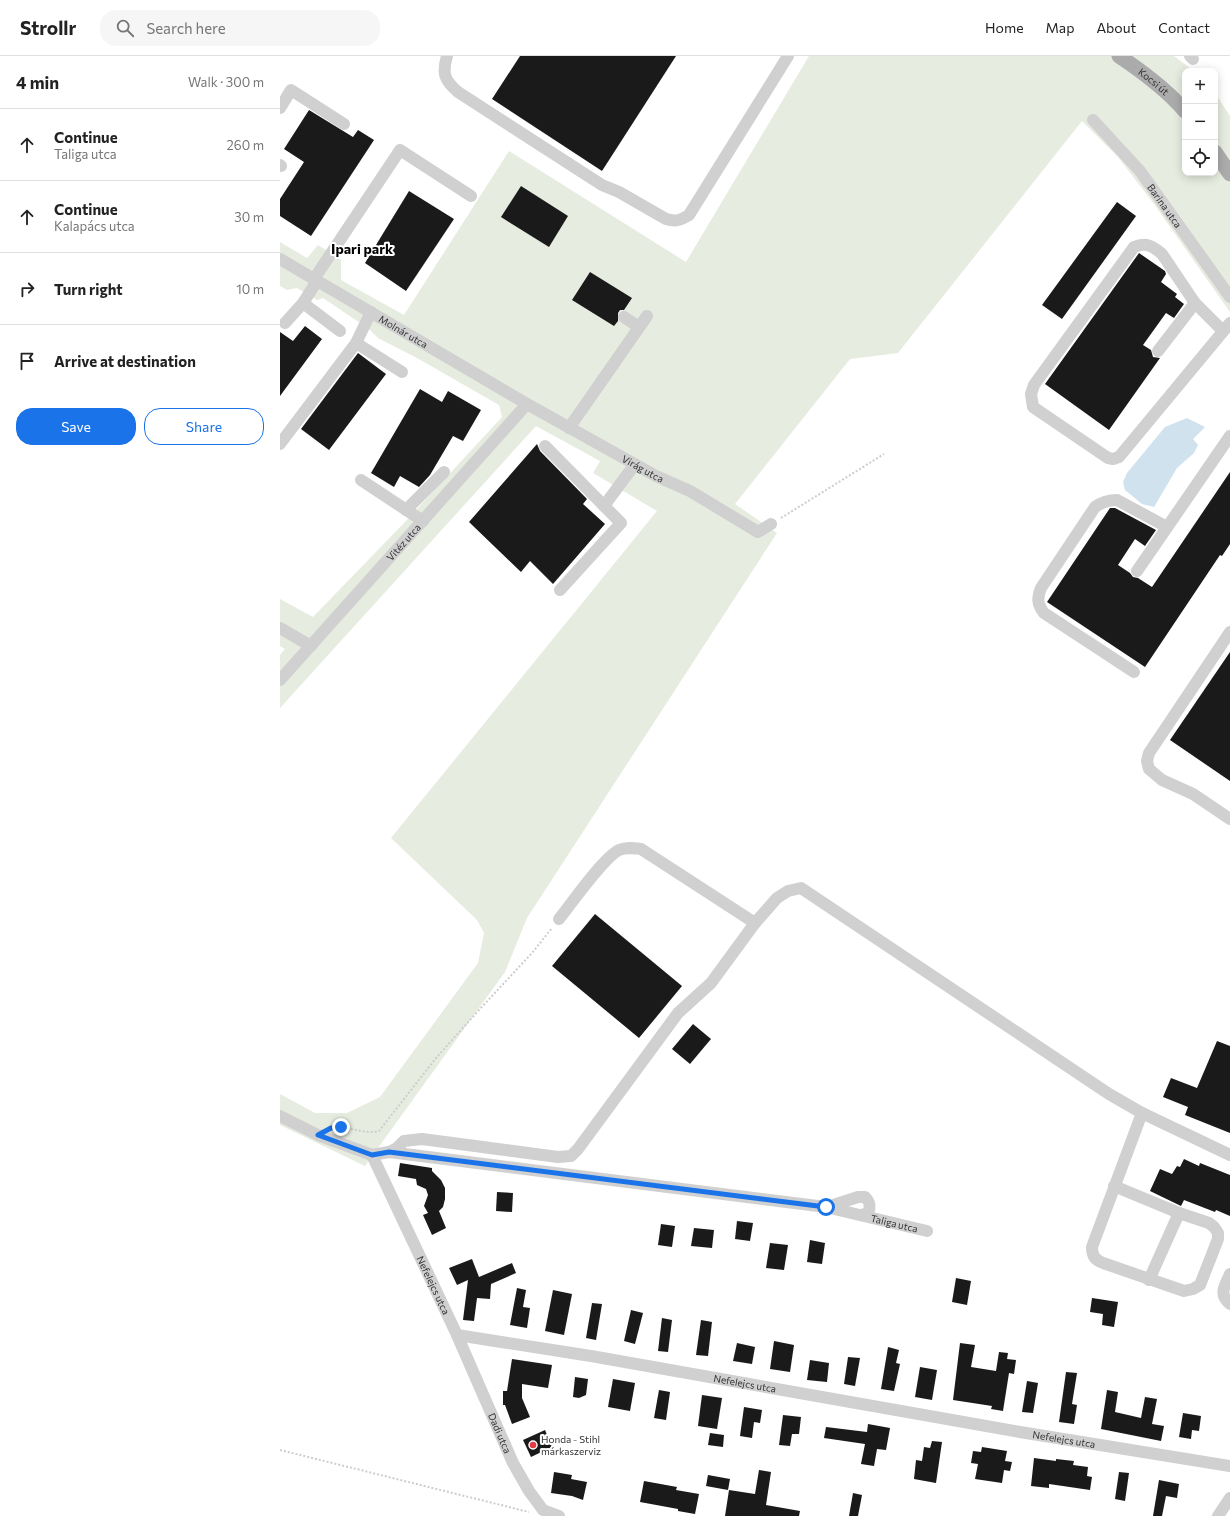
<!DOCTYPE html>
<html lang="en">
<head>
<meta charset="utf-8">
<style>
	:root { --surface:#fff; --page:#f6f6f6; --text:#222; --muted:#767676; --line:#e0e0e0; --accent:#1a73e8 }
	body { margin:0; font-family:Commissioner,sans-serif; background:var(--page); color:var(--text) }
	.controls { position:absolute; right:12px; top:12px; display:grid; overflow:hidden; border-radius:8px; box-shadow:0 2px 10px #0003 }
	.controls button { width:36px; height:36px; display:grid; place-items:center; padding:0; border:0; border-bottom:1px solid var(--line); background:var(--surface); color:var(--text); font:20px sans-serif }
	.stop { position:absolute; width:12px; height:12px; margin:-9px; border:3px solid #1a73e8; border-radius:50%; background:#fff }
	.stop.end { background:#1a73e8; border-color:#fff; box-shadow:0 1px 4px #0008 }
	.list { margin:0; padding:0; list-style:none }
	h2 { display:flex; justify-content:space-between; align-items:center; height:52px; margin:0; padding:0 16px; font-size:17px }
	h2 small { font-size:13px; font-weight:400; color:var(--muted) }
	.list li { display:grid; grid-template-columns:26px 1fr auto; gap:12px; align-items:center; box-sizing:border-box; height:72px; padding:0 16px; border-top:1px solid var(--line) }
	.list b { display:block; font-size:15px; white-space:nowrap }
	.list p { margin:0; font-size:13px; white-space:nowrap; color:var(--muted) }
	.list em { font-size:13px; font-style:normal; color:var(--muted) }
	.actions { display:flex; gap:8px; padding:12px 16px }
	.actions a { flex:1; padding:9px 0; border:1px solid var(--accent); border-radius:16px; text-align:center; font-size:14px; color:var(--accent) }
	.actions .main { background:var(--accent); color:#fff }
	.icon { flex:none; width:22px; height:22px; fill:none; stroke:currentColor; stroke-width:2; stroke-linecap:round; stroke-linejoin:round }
	.map { position:relative; flex:none; width:950px; height:1460px; overflow:hidden }
	header { display:flex; align-items:center; gap:24px; box-sizing:border-box; height:56px; padding:0 20px; background:var(--surface); border-bottom:1px solid var(--line) }
	header strong { font-size:19px }
	nav { display:flex; gap:22px; margin-inline-start:auto; font-size:14px }
	.search { width:280px; height:36px; background:var(--page); display:flex; align-items:center; gap:10px; box-sizing:border-box; padding:0 14px; border-radius:16px; color:var(--muted); font-size:15px }
	main { display:flex }
	aside { flex:1; background:var(--surface) }
	.map>svg:first-child { display:block }
	.green { fill:#e6ecdf }
	.water { fill:#cfe2ee }
	.building { fill:#1a1a1a }
	.lines { fill:none; stroke-linecap:round; stroke-linejoin:round }
	.path { stroke:#cdcdcd; stroke-width:2; stroke-dasharray:2 2; stroke-linecap:butt }
	.minor { stroke:#d0d0d0; stroke-width:12 }
	.major { stroke:#ababab; stroke-width:15 }
	.route { stroke:#1a73e8; stroke-width:5 }
	.poi-dot { fill:#e63946; stroke:#fff; stroke-width:1.5 }
	.labels { text-anchor:middle; dominant-baseline:central; stroke-width:4; stroke-linejoin:round; paint-order:stroke }
	.street-label { font-size:10px; fill:#333; stroke:#fff }
	.poi-label { font-size:10px; fill:#333; stroke:#fff; text-anchor:start }
	.district-label { font-size:14px; font-weight:bold; fill:#000; stroke:#fff }
</style>
</head>
<body>
<header>
<strong>Strollr</strong>
<div class="search"><svg class="icon" aria-label="search" viewBox="0 0 24 24"><circle cx="10" cy="10" r="6"/><path d="M15 15l6 6"/></svg>Search here</div>
<nav><a>Home</a><a>Map</a><a>About</a><a>Contact</a></nav>
</header>
<main>
<aside>
<h2>4 min<small>Walk · 300 m</small></h2>
<ul class="list">
<li><svg class="icon" aria-label="ahead" viewBox="0 0 24 24"><path d="M12 20V5M6 11l6-6 6 6"/></svg><div><b>Continue</b><p>Taliga utca</p></div><em>260 m</em></li>
<li><svg class="icon" aria-label="ahead" viewBox="0 0 24 24"><path d="M12 20V5M6 11l6-6 6 6"/></svg><div><b>Continue</b><p>Kalapács utca</p></div><em>30 m</em></li>
<li><svg class="icon" aria-label="right" viewBox="0 0 24 24"><path d="M7 20v-9h11M14 6l5 5-5 5"/></svg><div><b>Turn right</b></div><em>10 m</em></li>
<li><svg class="icon" aria-label="arrive" viewBox="0 0 24 24"><path d="M6 21V4h12l-3 4 3 4H6"/></svg><div><b>Arrive at destination</b></div></li>
</ul>
<div class="actions"><a class="main">Save</a><a>Share</a></div>
</aside>
<div class="map">
<svg width="950" height="1460" viewBox="0 0 950 1460">
	<rect width="100%" height="100%" fill="#fff"/>
	<polygon class="green" points="529,0 894,0 914,15 905,15 905,117 935,117 935,37 950,60 950,256 874,148 838,101 802,65 618,297 570,303 455,448 497,477 247,862 225,916 85,1110 0,1069 0,1038 35,1057 67,1057 100,1041 198,907 204,877 197,864 111,782 377,455 313,417 320,405 256,370 0,652 0,599 5,593 0,590 0,543 33,561 125,466 222,361 219,349 137,302 98,282 89,273 43,242 37,244 17,232 7,234 0,230 0,186 27,202 38,189 61,204 61,224 124,259 229,95 406,206"/>
	<polygon class="water" points="907,362 925,371 913,383 918,389 914,397 897,412 874,451 862,448 845,434 843,426 847,417 885,371"/>
	<g class="building">
		<polygon points="240,0 396,0 322,115 212,43"/>
		<polygon points="29,54 73,81 78,74 94,84 31,180 0,160 0,143 24,106 4,93"/>
		<polygon points="241,130 288,160 269,191 221,161"/>
		<polygon points="129,135 174,163 126,235 85,207"/>
		<polygon points="837,146 856,160 782,263 762,249"/>
		<polygon points="859,197 885,215 886,218 881,226 897,238 895,241 904,248 894,262 886,257 863,289 871,294 873,301 880,302 829,374 765,328"/>
		<polygon points="310,216 352,242 344,254 340,254 338,257 338,265 334,270 292,244"/>
		<polygon points="25,270 42,283 0,340 0,276 13,285"/>
		<polygon points="78,297 106,318 49,394 21,373"/>
		<polygon points="140,333 162,346 168,335 201,354 183,385 173,380 150,419 139,431 120,420 114,431 91,417"/>
		<polygon points="257,388 260,395 307,443 303,448 325,468 273,528 250,505 241,516 189,466"/>
		<polygon points="950,416 950,488 942,500 940,499 865,611 767,546 830,452 835,452 876,474 865,490 855,483 838,509 850,517 853,521 858,522 872,531"/>
		<polygon points="950,596 950,725 890,684"/>
		<polygon points="315,858 402,930 359,982 272,910"/>
		<polygon points="413,968 431,983 410,1008 392,993"/>
		<polygon points="937,985 950,990 950,1077 905,1059 908,1051 883,1041 891,1022 917,1032"/>
		<polygon points="904,1103 919,1110 920,1107 950,1119 950,1160 936,1154 935,1156 904,1144 901,1150 870,1135 880,1113 892,1118 897,1110 900,1111"/>
		<polygon points="120,1107 152,1112 152,1115 161,1124 165,1132 165,1143 163,1151 159,1155 166,1172 152,1179 143,1159 148,1157 144,1150 148,1139 146,1133 137,1129 136,1123 118,1120"/>
		<polygon points="217,1136 233,1137 232,1156 216,1155"/>
		<polygon points="457,1165 473,1167 470,1185 455,1183"/>
		<polygon points="381,1168 395,1170 392,1191 378,1189"/>
		<polygon points="414,1172 434,1174 432,1192 411,1190"/>
		<polygon points="530,1184 545,1187 542,1208 527,1206"/>
		<polygon points="490,1187 508,1189 504,1214 486,1212"/>
		<polygon points="192,1203 199,1221 232,1207 236,1217 211,1228 210,1243 197,1242 194,1265 183,1264 188,1224 177,1229 169,1212"/>
		<polygon points="676,1222 691,1225 687,1249 672,1246"/>
		<polygon points="237,1232 246,1234 243,1251 250,1252 247,1272 230,1269"/>
		<polygon points="273,1234 292,1238 284,1279 265,1275"/>
		<polygon points="812,1242 838,1246 834,1271 822,1269 823,1258 810,1256"/>
		<polygon points="312,1247 322,1248 316,1284 306,1282"/>
		<polygon points="351,1254 363,1257 355,1288 344,1285"/>
		<polygon points="382,1262 392,1264 388,1296 378,1295"/>
		<polygon points="421,1264 432,1266 428,1300 416,1299"/>
		<polygon points="494,1285 514,1289 510,1316 490,1313"/>
		<polygon points="457,1287 475,1291 472,1308 453,1305"/>
		<polygon points="680,1287 695,1289 691,1311 716,1315 719,1296 728,1297 727,1303 736,1304 734,1318 729,1317 723,1355 711,1353 712,1350 673,1344"/>
		<polygon points="608,1291 619,1294 616,1307 620,1308 614,1335 601,1333"/>
		<polygon points="568,1301 580,1302 575,1330 564,1328"/>
		<polygon points="232,1303 272,1309 268,1332 242,1328 242,1342 250,1361 232,1368 225,1349 223,1349 223,1335 227,1335"/>
		<polygon points="530,1304 549,1307 547,1326 527,1324"/>
		<polygon points="640,1311 657,1314 652,1344 635,1341"/>
		<polygon points="786,1316 797,1317 792,1348 797,1349 794,1368 779,1366"/>
		<polygon points="295,1321 308,1323 306,1339 299,1342 293,1341"/>
		<polygon points="333,1323 355,1327 350,1355 328,1351"/>
		<polygon points="747,1325 758,1327 753,1357 742,1356"/>
		<polygon points="379,1334 390,1336 386,1364 374,1362"/>
		<polygon points="827,1334 838,1336 835,1356 861,1362 865,1341 877,1343 872,1368 884,1370 881,1385 821,1373"/>
		<polygon points="422,1339 442,1342 437,1373 418,1370"/>
		<polygon points="464,1351 482,1354 480,1367 474,1366 472,1382 460,1380"/>
		<polygon points="903,1357 921,1360 919,1375 912,1374 911,1383 899,1381"/>
		<polygon points="503,1359 521,1361 519,1378 512,1378 510,1390 499,1389"/>
		<polygon points="588,1368 610,1372 606,1394 597,1393 594,1410 581,1408 585,1388 544,1382 546,1371 587,1376"/>
		<polygon points="265,1374 272,1391 251,1401 243,1384"/>
		<polygon points="430,1377 444,1379 443,1391 428,1389"/>
		<polygon points="652,1385 662,1386 656,1427 634,1423 636,1404 642,1405 644,1391 650,1392"/>
		<polygon points="702,1391 727,1395 725,1405 732,1406 730,1415 724,1414 722,1427 695,1423 698,1408 691,1407 693,1395 701,1396"/>
		<polygon points="754,1402 776,1405 776,1403 794,1405 793,1409 808,1411 807,1420 812,1421 810,1434 769,1428 769,1432 751,1430"/>
		<polygon points="479,1414 491,1416 486,1449 520,1455 519,1460 445,1460 449,1434 475,1438"/>
		<polygon points="274,1416 292,1419 291,1423 307,1426 303,1444 292,1440 271,1437"/>
		<polygon points="839,1416 849,1417 845,1445 835,1443"/>
		<polygon points="428,1419 450,1423 448,1434 426,1430"/>
		<polygon points="879,1424 899,1428 897,1442 886,1440 882,1460 873,1460"/>
		<polygon points="364,1425 397,1431 396,1434 419,1438 415,1458 398,1455 398,1453 360,1446"/>
		<polygon points="573,1437 582,1439 578,1460 569,1460"/>
	</g>
	<g class="lines">
		<g class="path">
			<polyline points="501,462 604,398"/>
			<path d="M55,1072c15,-2 29,7 44,3l57,-73 43,-48 53,-57 20,-25"/>
			<polyline points="0,1394 249,1456"/>
		</g>
		<g class="minor">
			<path d="M167,0c-5,17 -3,24 11,36l144,93 17,7 47,27c10,3 15,1 23,-4l99,-159"/>
			<polyline points="910,0 913,3"/>
			<polyline points="0,52 11,34 64,68"/>
			<path id="s1" d="M813,64l47,51 90,126"/>
			<polyline points="0,109 1,110"/>
			<path id="s2" d="M0,203l247,145 129,72 34,15 68,41 13,-8"/>
			<polyline points="34,223 120,94 191,140"/>
			<polyline points="23,247 60,275"/>
			<polyline points="344,261 359,271"/>
			<polyline points="5,267 23,247 37,225"/>
			<path d="M943,275l-28,-28 -33,-49c-9,-8 -16,-12 -28,-7l-100,138 -3,9 2,13 75,51 5,1 6,-2 111,-134"/>
			<polyline points="76,287 122,316"/>
			<polyline points="878,295 915,247"/>
			<polyline points="289,372 367,260"/>
			<polyline points="0,388 76,287 91,256"/>
			<polyline points="265,390 341,467 280,534"/>
			<polyline points="81,424 143,465"/>
			<polyline points="324,450 355,408"/>
			<polyline points="126,454 164,416"/>
			<polyline points="857,515 950,380"/>
			<polyline points="0,572 31,590"/>
			<polyline points="950,576 869,697 867,705 869,713 882,724 913,738 950,763"/>
			<path d="M854,616l-90,-59c-7,-9 -7,-15 -3,-25l54,-81c7,-5 13,-7 22,-7l50,27"/>
			<path id="s3" d="M0,624l247,-276"/>
			<path d="M279,863c13,-16 44,-61 60,-69 7,-3 14,-2 22,-1l114,74"/>
			<path id="s4" d="M0,1060l38,19 54,20 17,-3 437,55 101,24"/>
			<polyline points="109,1096 117,1092 124,1085 142,1083 278,1101 291,1100 298,1093 398,957 431,927 475,867 497,842 508,835 521,832 829,1038 862,1057 950,1099"/>
			<path id="s5" d="M92,1099l85,180 134,21 429,76 210,34"/>
			<path d="M834,1130l65,27 30,10 5,4 4,6v6l-18,46 -7,4 -9,2 -81,-28c-8,-3 -11,-7 -11,-16l50,-134"/>
			<path d="M547,1151l31,-10h7c5,5 6,9 3,16l-6,2"/>
			<path d="M950,1218c-5,12 -12,20 0,30"/>
			<polyline points="869,1224 899,1157"/>
			<path id="s6" d="M177,1279l56,128 16,28 14,19 16,6"/>
			<polyline points="938,1460 950,1442"/>
		</g>
		<g class="major">
			<path id="s7" d="M839,0c24,16 47,33 66,55"/>
			<polyline points="935,96 950,118"/>
		</g>
	</g>
	<g class="lines">
		<polyline class="route" points="61,1071 51,1072 38,1079 92,1099 109,1096 546,1151"/>
	</g>
	<circle class="poi-dot" cx="253" cy="1389" r="4"/>
	<g class="labels">
		<g class="street-label">
			<text stroke="none"><textPath href="#s7" startOffset="43">Kocsi út</textPath></text>
			<text stroke="none"><textPath href="#s1" startOffset="112">Barina utca</textPath></text>
			<text stroke="none"><textPath href="#s2" startOffset="143">Molnár utca</textPath></text>
			<text stroke="none"><textPath href="#s2" startOffset="419">Virág utca</textPath></text>
			<text stroke="none"><textPath href="#s3" startOffset="185">Vitéz utca</textPath></text>
			<text stroke="none"><textPath href="#s4" startOffset="628">Taliga utca</textPath></text>
			<text stroke="none"><textPath href="#s5" startOffset="144">Nefelejcs utca</textPath></text>
			<text stroke="none"><textPath href="#s5" startOffset="491">Nefelejcs utca</textPath></text>
			<text stroke="none"><textPath href="#s6" startOffset="107">Dadi utca</textPath></text>
			<text stroke="none"><textPath href="#s5" startOffset="815">Nefelejcs utca</textPath></text>
		</g>
		<g class="poi-label">
			<text x="261" y="1383">Honda - Stihl<tspan x="261" dy="12">márkaszerviz</tspan></text>
		</g>
		<g class="district-label">
			<text x="82" y="192">Ipari park</text>
		</g>
	</g>
</svg>
<div class="controls">
<button>+</button>
<button>−</button>
<button><svg class="icon" aria-label="locate" viewBox="0 0 24 24"><circle cx="12" cy="12" r="6"/><path d="M12 2v4M12 18v4M2 12h4M18 12h4"/></svg></button>
</div>
<div class="stop" style="left:546px;top:1151px"></div>
<div class="stop end" style="left:61px;top:1071px"></div>
</div>
</main>
</body>
</html>
